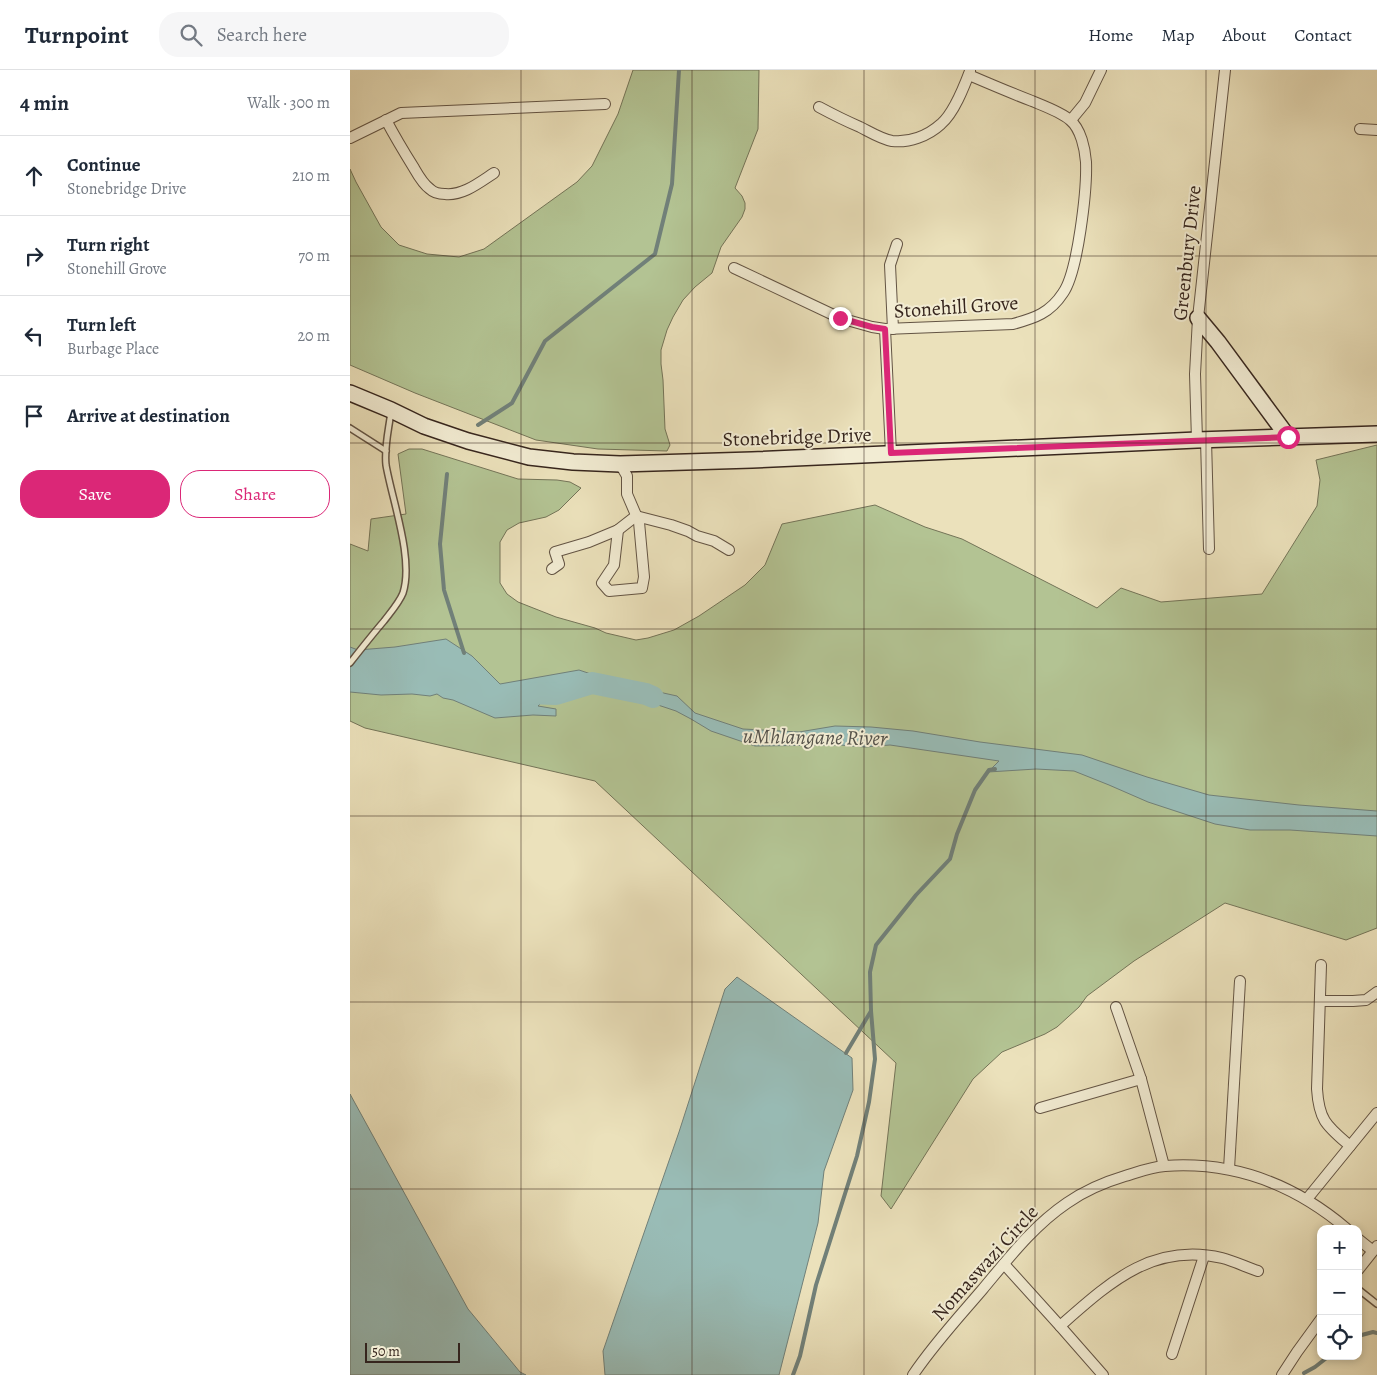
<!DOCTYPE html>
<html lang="en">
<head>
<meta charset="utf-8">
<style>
	:root { --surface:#fff; --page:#f6f6f7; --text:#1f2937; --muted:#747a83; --line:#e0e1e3; --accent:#db2777 }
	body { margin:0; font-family:Alegreya,serif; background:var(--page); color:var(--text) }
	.controls { position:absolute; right:15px; bottom:15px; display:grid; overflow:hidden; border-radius:10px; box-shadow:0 2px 8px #0003 }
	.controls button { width:45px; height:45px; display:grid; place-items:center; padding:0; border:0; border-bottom:1px solid var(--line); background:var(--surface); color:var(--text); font:25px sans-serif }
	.scale { position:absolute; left:15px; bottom:12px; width:95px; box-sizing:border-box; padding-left:5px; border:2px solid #36251d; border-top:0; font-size:14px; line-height:18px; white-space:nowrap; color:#36251d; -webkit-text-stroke:4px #f2ecd3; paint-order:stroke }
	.stop { position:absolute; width:15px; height:15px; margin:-11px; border:4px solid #db2777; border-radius:50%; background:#fff }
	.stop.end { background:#db2777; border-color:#fff; box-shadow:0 1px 5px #0008 }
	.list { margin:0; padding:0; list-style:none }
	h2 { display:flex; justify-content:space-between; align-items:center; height:65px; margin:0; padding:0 20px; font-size:21px }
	h2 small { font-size:16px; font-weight:400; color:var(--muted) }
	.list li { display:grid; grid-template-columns:32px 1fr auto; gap:15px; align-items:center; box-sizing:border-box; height:80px; padding:0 20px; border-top:1px solid var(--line) }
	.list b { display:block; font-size:19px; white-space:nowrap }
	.list p { margin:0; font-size:16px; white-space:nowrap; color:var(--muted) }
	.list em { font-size:16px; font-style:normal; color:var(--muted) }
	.actions { display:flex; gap:10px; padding:15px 20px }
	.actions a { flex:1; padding:11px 0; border:1px solid var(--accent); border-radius:20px; text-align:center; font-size:18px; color:var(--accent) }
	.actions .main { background:var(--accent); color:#fff }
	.icon { flex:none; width:28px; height:28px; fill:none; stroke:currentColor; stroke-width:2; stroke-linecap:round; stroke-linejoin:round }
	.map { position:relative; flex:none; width:1027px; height:1305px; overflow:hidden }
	header { display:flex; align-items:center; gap:30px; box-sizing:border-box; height:70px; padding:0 25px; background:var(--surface); border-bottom:1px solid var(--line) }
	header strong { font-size:24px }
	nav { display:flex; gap:28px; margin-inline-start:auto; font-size:18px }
	.search { width:350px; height:45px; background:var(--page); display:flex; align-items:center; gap:12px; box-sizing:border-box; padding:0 18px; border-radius:20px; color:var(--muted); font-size:19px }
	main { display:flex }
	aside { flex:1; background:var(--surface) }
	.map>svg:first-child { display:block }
	.green { fill:#b3c393; stroke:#747458 }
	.water { fill:#99bcb6; stroke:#718079 }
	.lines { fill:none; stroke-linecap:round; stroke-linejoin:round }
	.stream { stroke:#718079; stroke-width:4 }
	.river { stroke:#99bcb6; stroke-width:22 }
	.lane-casing { stroke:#635444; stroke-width:8 }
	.street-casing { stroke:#635444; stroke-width:12 }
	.secondary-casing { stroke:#36251d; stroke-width:18 }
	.lane { stroke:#f2ecd3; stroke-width:5 }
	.street { stroke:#f2ecd3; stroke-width:10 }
	.secondary { stroke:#f2ecd3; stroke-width:15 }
	.route { stroke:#db2777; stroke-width:6 }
	.grid { fill:none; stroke:#36251d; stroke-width:1; stroke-opacity:0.55 }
	.labels { text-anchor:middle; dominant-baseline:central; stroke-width:4; stroke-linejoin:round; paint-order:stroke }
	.street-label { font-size:20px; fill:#36251d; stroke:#f2ecd3 }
	.water-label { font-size:21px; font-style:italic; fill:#54524b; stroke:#f2ecd3 }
</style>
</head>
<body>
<header>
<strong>Turnpoint</strong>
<div class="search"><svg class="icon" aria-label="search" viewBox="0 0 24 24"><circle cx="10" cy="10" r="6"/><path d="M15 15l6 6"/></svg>Search here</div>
<nav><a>Home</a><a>Map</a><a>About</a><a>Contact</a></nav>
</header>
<main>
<aside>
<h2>4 min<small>Walk · 300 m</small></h2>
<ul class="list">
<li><svg class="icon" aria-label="ahead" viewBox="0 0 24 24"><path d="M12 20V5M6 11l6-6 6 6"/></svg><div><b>Continue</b><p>Stonebridge Drive</p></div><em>210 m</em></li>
<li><svg class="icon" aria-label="right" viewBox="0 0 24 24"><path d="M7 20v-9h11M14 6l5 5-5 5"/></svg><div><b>Turn right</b><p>Stonehill Grove</p></div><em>70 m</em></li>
<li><svg class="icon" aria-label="left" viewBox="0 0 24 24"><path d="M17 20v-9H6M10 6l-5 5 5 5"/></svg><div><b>Turn left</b><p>Burbage Place</p></div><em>20 m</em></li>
<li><svg class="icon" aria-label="arrive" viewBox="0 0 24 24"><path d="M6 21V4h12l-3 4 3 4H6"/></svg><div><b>Arrive at destination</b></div></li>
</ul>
<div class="actions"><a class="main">Save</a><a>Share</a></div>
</aside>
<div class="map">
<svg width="1027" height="1305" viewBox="0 0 1027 1305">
	<rect width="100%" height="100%" fill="#ebe1bb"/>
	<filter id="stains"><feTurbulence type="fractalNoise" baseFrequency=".004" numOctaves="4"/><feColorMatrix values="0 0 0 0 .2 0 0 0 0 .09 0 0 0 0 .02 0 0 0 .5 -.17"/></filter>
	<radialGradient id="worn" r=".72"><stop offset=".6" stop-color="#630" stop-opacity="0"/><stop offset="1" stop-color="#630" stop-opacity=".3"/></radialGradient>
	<g class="green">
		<polygon points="283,0 409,0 408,59 385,118 392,126 395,133 395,139 392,147 371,177 362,203 345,217 333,230 323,247 317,260 311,280 311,294 313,310 315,359 320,375 317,381 248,379 186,370 65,323 0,295 0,99 6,112 31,157 49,175 77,184 109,187 134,179 227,112 242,96 268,44"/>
		<polygon points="1027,375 1027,858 996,870 875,833 784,891 737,926 729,937 707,957 695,964 652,982 623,1009 541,1139 531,1126 546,993 245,711 15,658 0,651 0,474 18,481 21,449 56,444 48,384 59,379 72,379 168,409 207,410 220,412 231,418 209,440 196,447 169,453 157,460 150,472 150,513 157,524 168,532 206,547 245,558 256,563 286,570 298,568 324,560 349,546 395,515 415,495 432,454 525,435 575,457 612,469 747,538 771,518 811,532 912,524 967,436 970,410 966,390"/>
	</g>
	<g class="water">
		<polygon points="96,569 122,586 150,614 229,600 268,613 327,626 345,643 393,659 449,662 485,656 521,657 563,661 630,672 732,685 797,707 859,725 949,735 1027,741 1027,766 940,760 900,760 865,754 798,732 759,715 724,701 686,699 638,702 649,691 540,675 515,677 490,675 405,676 361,661 341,649 326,641 302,633 269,618 246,616 220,617 197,627 188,636 206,639 206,646 183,645 145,648 103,630 93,628 87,624 80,626 62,624 31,625 0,622 0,577 8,580 45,577"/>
		<polygon points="387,907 502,988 503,1020 474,1101 468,1153 429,1305 255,1305 253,1281 329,1062 375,919"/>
		<polygon points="0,1024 118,1239 170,1302 176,1305 0,1305"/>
	</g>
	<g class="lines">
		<g class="stream">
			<polyline points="128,355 162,333 195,271 305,184 322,114 329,0"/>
			<polyline points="97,404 90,474 94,520 114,583"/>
			<polyline points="496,983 521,941 520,902 526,875 566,825 600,789 607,764 625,720 639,700 645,699"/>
			<polyline points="1008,1266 1023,1262 1027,1263"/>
			<polyline points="954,1303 965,1297 979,1286"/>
			<polyline points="443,1305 450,1286 466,1215 507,1086 519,1032 525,989 521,941"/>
		</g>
		<polyline class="river" points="175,623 206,624 242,613 296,624 303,627"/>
		<defs>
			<g id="lane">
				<polyline points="0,358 36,381"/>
				<path d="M0,593c11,-14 22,-28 34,-42 6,-8 15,-18 19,-28 11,-34 -11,-93 -17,-128 -2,-18 3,-36 5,-54"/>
				<polyline points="1008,1219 1027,1234"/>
			</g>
			<g id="street">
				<path d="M469,37c13,7 27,14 41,20 10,5 21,12 32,14 17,2 36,-5 49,-17 13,-11 23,-37 29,-53"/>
				<path d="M36,50c9,17 18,32 28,48 4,7 9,16 16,21 4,4 9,5 15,5 18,2 35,-12 49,-21"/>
				<polyline points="721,50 735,33 751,0"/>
				<polyline points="1010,59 1027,60"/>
				<polyline points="0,68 51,43 255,34"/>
				<path d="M384,198l106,50 32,9 13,2 128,-5c22,-6 37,-11 50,-31 15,-21 24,-104 23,-131 -1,-13 -5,-33 -16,-42 -9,-8 -26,-14 -38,-19 -21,-8 -42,-17 -63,-26"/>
				<polyline points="535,259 541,383"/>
				<polyline points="543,259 540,195 547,174"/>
				<polyline points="847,370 845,304 848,248 875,0"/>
				<polyline points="856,370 859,479"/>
				<polyline points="268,460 264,495 252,513 259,521 292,518 294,507 289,452 277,424 277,406 270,394"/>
				<polyline points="202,499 209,494 205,482 239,472 268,460 286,446 321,455 338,461 347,466 364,471 379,480"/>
				<path d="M971,895l-4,124c2,32 10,37 33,57"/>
				<polyline points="970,931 1003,931 1016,930 1027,922"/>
				<polyline points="766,937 791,1009 814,1096"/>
				<polyline points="690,1038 791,1009"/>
				<polyline points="879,1099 890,911"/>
				<polyline points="957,1129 1027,1043"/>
				<polyline points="1008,1169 1023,1181"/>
				<polyline points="654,1194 710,1256 753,1305"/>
				<polyline points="1008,1200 1027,1176"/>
				<path d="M710,1256c49,-43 92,-84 162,-68 12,3 24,9 36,13"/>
				<polyline points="822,1284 854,1186"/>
				<path d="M563,1305c20,-30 45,-57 69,-85 26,-31 51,-64 85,-87 17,-12 38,-21 58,-27 13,-4 26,-9 40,-10 70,-5 129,18 182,63"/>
				<polyline points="932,1305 947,1282 971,1249"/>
			</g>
			<g id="secondary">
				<polyline points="848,248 868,272 938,367"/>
				<polyline points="0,323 41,340 74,356 118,371 179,387 223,392 270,394 402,390 847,370 1027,364"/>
			</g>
		</defs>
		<use href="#lane" class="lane-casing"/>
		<use href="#street" class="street-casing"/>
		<use href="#secondary" class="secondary-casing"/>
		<use href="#lane" class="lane"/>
		<use href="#street" class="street"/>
		<use href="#secondary" class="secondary"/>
	</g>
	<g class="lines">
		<polyline class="route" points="490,248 522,257 535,259 541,383 938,367"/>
	</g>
	<path class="grid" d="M171,0v1305M342,0v1305M514,0v1305M685,0v1305M856,0v1305M0,186h1027M0,373h1027M0,559h1027M0,746h1027M0,932h1027M0,1119h1027"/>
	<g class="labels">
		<g class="street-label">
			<text transform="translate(837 183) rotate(-84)">Greenbury Drive</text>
			<text transform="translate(606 237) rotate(-4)">Stonehill Grove</text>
			<text transform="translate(447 367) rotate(-2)">Stonebridge Drive</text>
			<text transform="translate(635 1193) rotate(-48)">Nomaswazi Circle</text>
		</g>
		<g class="water-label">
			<text transform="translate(465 667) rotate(1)">uMhlangane River</text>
		</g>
	</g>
	<rect width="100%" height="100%" filter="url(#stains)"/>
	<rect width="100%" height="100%" fill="url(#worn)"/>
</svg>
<div class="controls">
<button>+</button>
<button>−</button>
<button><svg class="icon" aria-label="locate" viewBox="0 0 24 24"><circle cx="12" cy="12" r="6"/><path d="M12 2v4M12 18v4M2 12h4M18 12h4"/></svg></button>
</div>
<div class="scale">50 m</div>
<div class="stop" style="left:938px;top:367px"></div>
<div class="stop end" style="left:490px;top:248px"></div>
</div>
</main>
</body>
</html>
